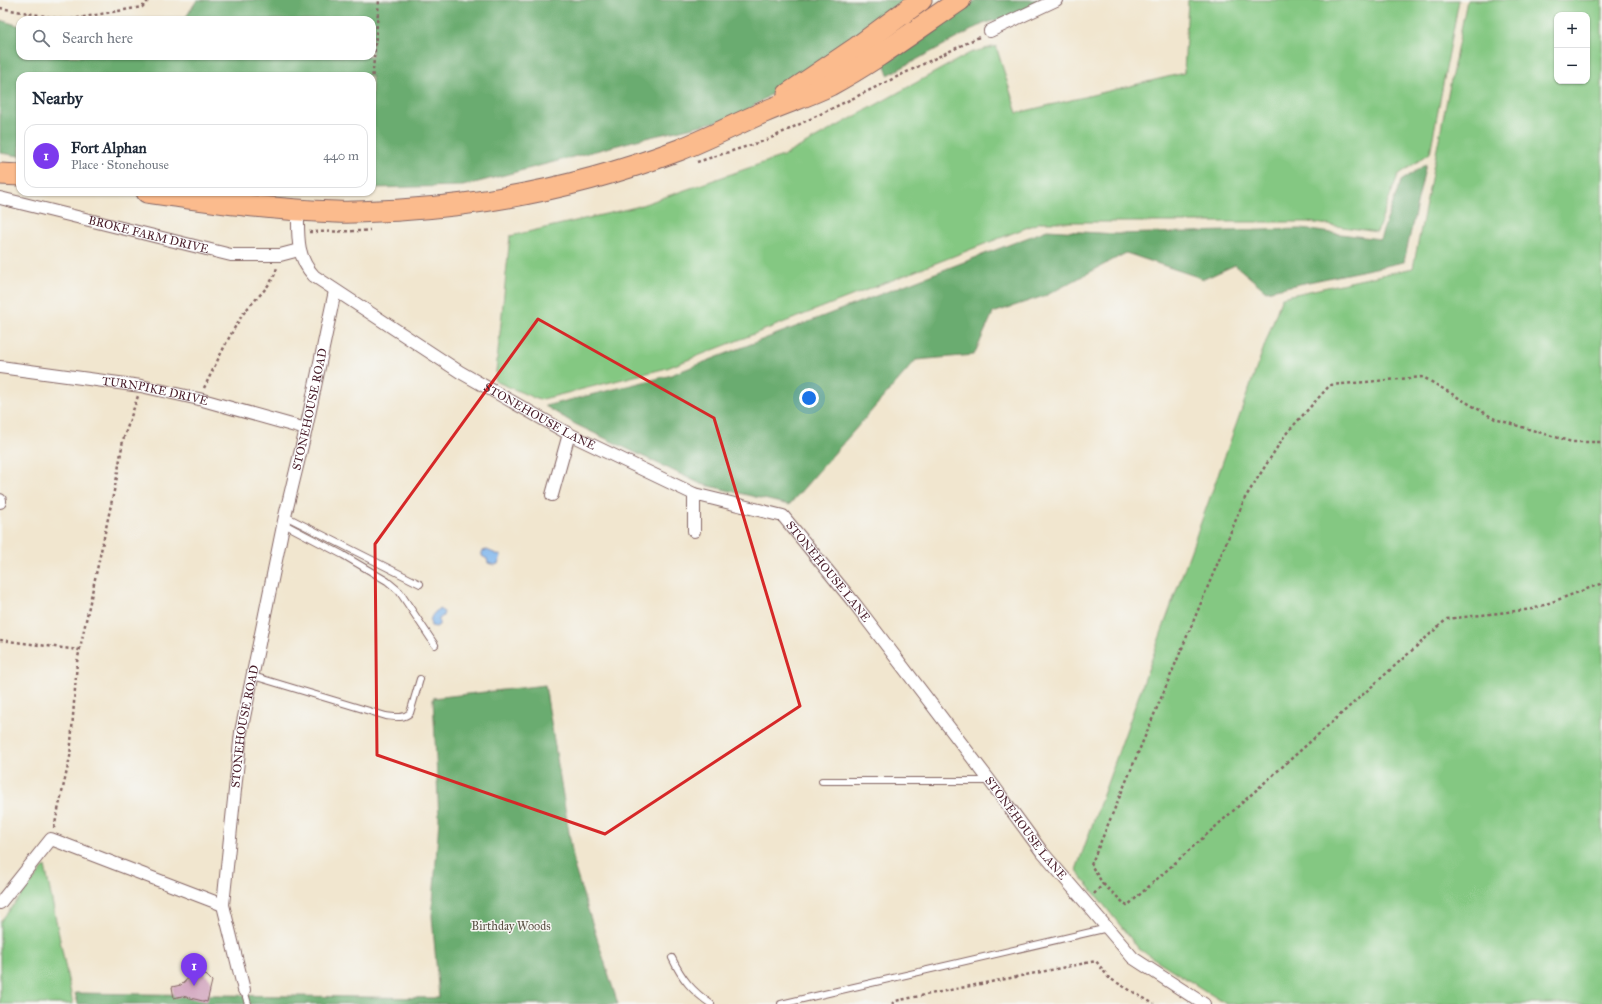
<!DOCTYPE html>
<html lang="en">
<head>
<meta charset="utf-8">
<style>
	:root { --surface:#fff; --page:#f2f2f3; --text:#1f2937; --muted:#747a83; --line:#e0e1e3; --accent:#7c3aed }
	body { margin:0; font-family:"IM FELL Great Primer",serif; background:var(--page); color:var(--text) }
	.controls { position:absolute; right:12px; top:12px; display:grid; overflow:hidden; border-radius:8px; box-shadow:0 1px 3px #0004 }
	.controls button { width:36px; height:36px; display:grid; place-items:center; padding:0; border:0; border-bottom:1px solid var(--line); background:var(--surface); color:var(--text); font:20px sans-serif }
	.you { position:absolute; left:809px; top:398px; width:14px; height:14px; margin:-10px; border:3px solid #fff; border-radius:50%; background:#1a73e8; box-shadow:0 0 0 6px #1a73e833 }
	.badge { display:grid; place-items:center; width:26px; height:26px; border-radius:50%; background:var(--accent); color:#fff; font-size:13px; font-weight:700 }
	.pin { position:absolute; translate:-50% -33px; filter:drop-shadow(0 1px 2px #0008) }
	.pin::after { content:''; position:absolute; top:21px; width:14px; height:12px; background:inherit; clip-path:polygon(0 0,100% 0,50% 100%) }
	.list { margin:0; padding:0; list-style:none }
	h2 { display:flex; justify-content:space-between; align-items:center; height:52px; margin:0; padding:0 16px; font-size:17px }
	h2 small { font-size:13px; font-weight:400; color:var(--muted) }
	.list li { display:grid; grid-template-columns:26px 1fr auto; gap:12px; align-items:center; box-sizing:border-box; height:64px; margin:0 8px 8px; padding:0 8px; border:1px solid var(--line); border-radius:12px }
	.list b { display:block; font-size:15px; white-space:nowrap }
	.list p { margin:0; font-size:13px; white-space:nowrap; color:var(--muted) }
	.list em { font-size:13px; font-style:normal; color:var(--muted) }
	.icon { flex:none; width:22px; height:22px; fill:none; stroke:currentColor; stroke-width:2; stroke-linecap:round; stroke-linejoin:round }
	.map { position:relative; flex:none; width:1602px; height:1004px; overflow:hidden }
	.search { position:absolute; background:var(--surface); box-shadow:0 1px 3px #0004; left:16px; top:16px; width:360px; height:44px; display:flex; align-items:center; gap:10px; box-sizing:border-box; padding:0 14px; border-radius:12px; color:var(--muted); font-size:15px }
	.panel { position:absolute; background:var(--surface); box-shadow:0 1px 3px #0004; left:16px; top:72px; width:360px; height:124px; border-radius:12px }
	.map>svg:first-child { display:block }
	.green { fill:#84c882; stroke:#677456; fill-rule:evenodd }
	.forest { fill:#6bac70; stroke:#5a664e }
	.water { fill:#7eb5ed; stroke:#646a8c }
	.building { fill:#d2a4be }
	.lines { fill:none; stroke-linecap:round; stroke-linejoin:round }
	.lane-casing { stroke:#846564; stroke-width:8 }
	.street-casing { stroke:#846564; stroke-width:14 }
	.highway-casing { stroke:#846564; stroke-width:23 }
	.path { stroke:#846564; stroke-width:2.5; stroke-dasharray:3 3; stroke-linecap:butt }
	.lane { stroke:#fff; stroke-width:6 }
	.street { stroke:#fff; stroke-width:12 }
	.highway { stroke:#fbbb8d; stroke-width:21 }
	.marked { fill:none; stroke:#d62828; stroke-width:3; stroke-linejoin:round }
	.labels { text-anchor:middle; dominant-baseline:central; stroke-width:3; stroke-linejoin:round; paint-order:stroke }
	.street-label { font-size:12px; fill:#4a1f2b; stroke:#f6f6f2 }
	.park-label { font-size:12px; fill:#5b5245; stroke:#f6f6f2 }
</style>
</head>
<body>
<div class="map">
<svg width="1602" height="1004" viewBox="0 0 1602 1004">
	<rect width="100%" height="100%" fill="#f6f6f2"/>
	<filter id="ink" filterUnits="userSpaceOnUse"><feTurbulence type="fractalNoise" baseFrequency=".025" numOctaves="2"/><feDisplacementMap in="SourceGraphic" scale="8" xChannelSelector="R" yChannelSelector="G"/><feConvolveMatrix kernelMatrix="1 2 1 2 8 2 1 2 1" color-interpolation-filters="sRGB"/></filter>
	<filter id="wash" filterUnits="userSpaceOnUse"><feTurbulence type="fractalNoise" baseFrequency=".012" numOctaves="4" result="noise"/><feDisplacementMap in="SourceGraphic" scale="16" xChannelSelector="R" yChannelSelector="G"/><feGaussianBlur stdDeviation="0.9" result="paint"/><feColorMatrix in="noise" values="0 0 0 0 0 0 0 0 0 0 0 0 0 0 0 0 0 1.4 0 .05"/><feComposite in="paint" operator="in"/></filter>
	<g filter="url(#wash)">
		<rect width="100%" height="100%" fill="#f1e6cf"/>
		<g class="green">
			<polygon points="1188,0 1459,0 1430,153 1398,175 1377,232 1308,222 1041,222 667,368 539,400 495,381 510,236 636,207 783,156 970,53 996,46 1017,113 1184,73"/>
			<path d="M1467,0h135v1004h-376l-87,-55 -63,-79 206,-573 131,-29zM1557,15h30v66h-30z"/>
			<polygon points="45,866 73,1004 0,1004 0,922"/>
		</g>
		<g class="forest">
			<polygon points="197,0 904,0 842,47 737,117 637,140 463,186 372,188 372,76 20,76 20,156 0,153 0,20 20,26 20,56 372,56 372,20 184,20"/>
			<polygon points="976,0 1063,0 983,24 888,75 884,63"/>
			<polygon points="1426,164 1404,262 1266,291 1235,265 1204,279 1126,253 1047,295 993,313 974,355 916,360 789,505 701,484 575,424 545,406 668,376 1047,230 1116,234 1301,229 1380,239 1401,181"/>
			<polygon points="545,685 575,869 618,1004 78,1004 75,993 439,998 432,916 439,819 433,698"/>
		</g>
		<g class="water">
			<polygon points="487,550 501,556 498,564 494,565 488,563 487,559 482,556 482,551"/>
			<path d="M439,609l5,3 -1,4 -4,3v6l-3,2 -5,-1c-2,-8 1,-12 8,-17z"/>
		</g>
		<g id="blocks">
			<polygon class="building" points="199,968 212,981 207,1002 182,996 174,998 172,987 181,985"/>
		</g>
	</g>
	<g filter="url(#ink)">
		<use href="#blocks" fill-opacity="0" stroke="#846564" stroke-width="1"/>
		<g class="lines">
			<defs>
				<g id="lane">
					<polyline points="285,516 420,584"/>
					<polyline points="284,524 343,555 387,581 399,591 435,645"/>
					<path d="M253,676l133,40c9,1 17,3 24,-3l10,-34"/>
					<polyline points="822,781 990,781"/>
					<path d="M672,958c10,21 20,33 39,46"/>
					<polyline points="244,990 248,1004"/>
					<polyline points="781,1004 1108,928"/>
				</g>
				<g id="street">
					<polyline points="990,31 1056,0"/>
					<path id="s1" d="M0,198l231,57h49l19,-5"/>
					<path id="s2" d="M298,211c0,24 -2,46 16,65l146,96 109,62 125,60 89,22 72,88 135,177 52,71 44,51 47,55 71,46"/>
					<path id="s3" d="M0,367l141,19 58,13 107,30"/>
					<polyline points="694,494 694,531"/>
					<polyline points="552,495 569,434"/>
					<polyline points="0,502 0,500"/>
					<path id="s4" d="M0,903l51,-64 172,66 18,-173 44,-216 21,-87 29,-138"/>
					<polyline points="223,905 244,990"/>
				</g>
				<g id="highway">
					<polyline points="788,94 856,48 921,0"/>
					<polyline points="0,174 20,175"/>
					<path d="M147,192c62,9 125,18 189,20 21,1 43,-1 64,-2 96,-6 189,-26 279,-60 28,-11 55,-25 83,-37 22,-10 46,-17 68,-28 45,-24 87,-56 130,-85"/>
				</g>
			</defs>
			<use href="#lane" class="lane-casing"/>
			<use href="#street" class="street-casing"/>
			<use href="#highway" class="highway-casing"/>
			<g class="path">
				<polyline points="0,8 66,20 142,7 149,0"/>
				<polyline points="372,82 379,0"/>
				<polyline points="697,162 767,140 981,36"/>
				<polyline points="309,232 360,231 370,230"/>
				<path d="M204,388c12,-24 24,-51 39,-74 11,-15 30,-28 34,-47"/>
				<polyline points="0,640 79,650"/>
				<polyline points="54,828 70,757 77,662 117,477 123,440 138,396"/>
				<polyline points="1103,884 1127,906 1447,619 1533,609 1600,584 1602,581"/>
				<polyline points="1094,894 1103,884 1091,865 1245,498 1285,435 1330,385 1423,377 1495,419 1572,442 1602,442"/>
				<polyline points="892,1004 895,1001 1096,961 1109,978 1154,1004"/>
			</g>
			<use href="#lane" class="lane"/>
			<use href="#street" class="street"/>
			<use href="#highway" class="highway"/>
		</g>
	</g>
	<path class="marked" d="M538,319l176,99 86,288 -195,128 -228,-79 -2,-211z"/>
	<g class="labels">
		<g class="street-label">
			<text stroke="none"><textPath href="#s1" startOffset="153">BROKE FARM DRIVE</textPath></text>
			<text stroke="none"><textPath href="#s3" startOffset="157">TURNPIKE DRIVE</textPath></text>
			<text stroke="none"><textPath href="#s4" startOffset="770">STONEHOUSE ROAD</textPath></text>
			<text stroke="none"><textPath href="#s2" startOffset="335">STONEHOUSE LANE</textPath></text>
			<text stroke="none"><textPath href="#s2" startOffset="671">STONEHOUSE LANE</textPath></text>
			<text stroke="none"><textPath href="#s4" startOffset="446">STONEHOUSE ROAD</textPath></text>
			<text stroke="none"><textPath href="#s2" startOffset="995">STONEHOUSE LANE</textPath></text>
		</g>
		<g class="park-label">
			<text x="511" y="926">Birthday Woods</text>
		</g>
	</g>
</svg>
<div class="controls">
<button>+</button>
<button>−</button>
</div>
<div class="you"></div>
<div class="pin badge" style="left:194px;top:986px">1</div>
<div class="search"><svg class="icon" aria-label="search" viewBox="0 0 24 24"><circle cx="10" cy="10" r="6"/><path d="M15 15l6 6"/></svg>Search here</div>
<section class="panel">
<h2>Nearby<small></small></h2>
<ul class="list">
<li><span class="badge">1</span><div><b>Fort Alphan</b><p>Place · Stonehouse</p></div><em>440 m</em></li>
</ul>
</section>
</div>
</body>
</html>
